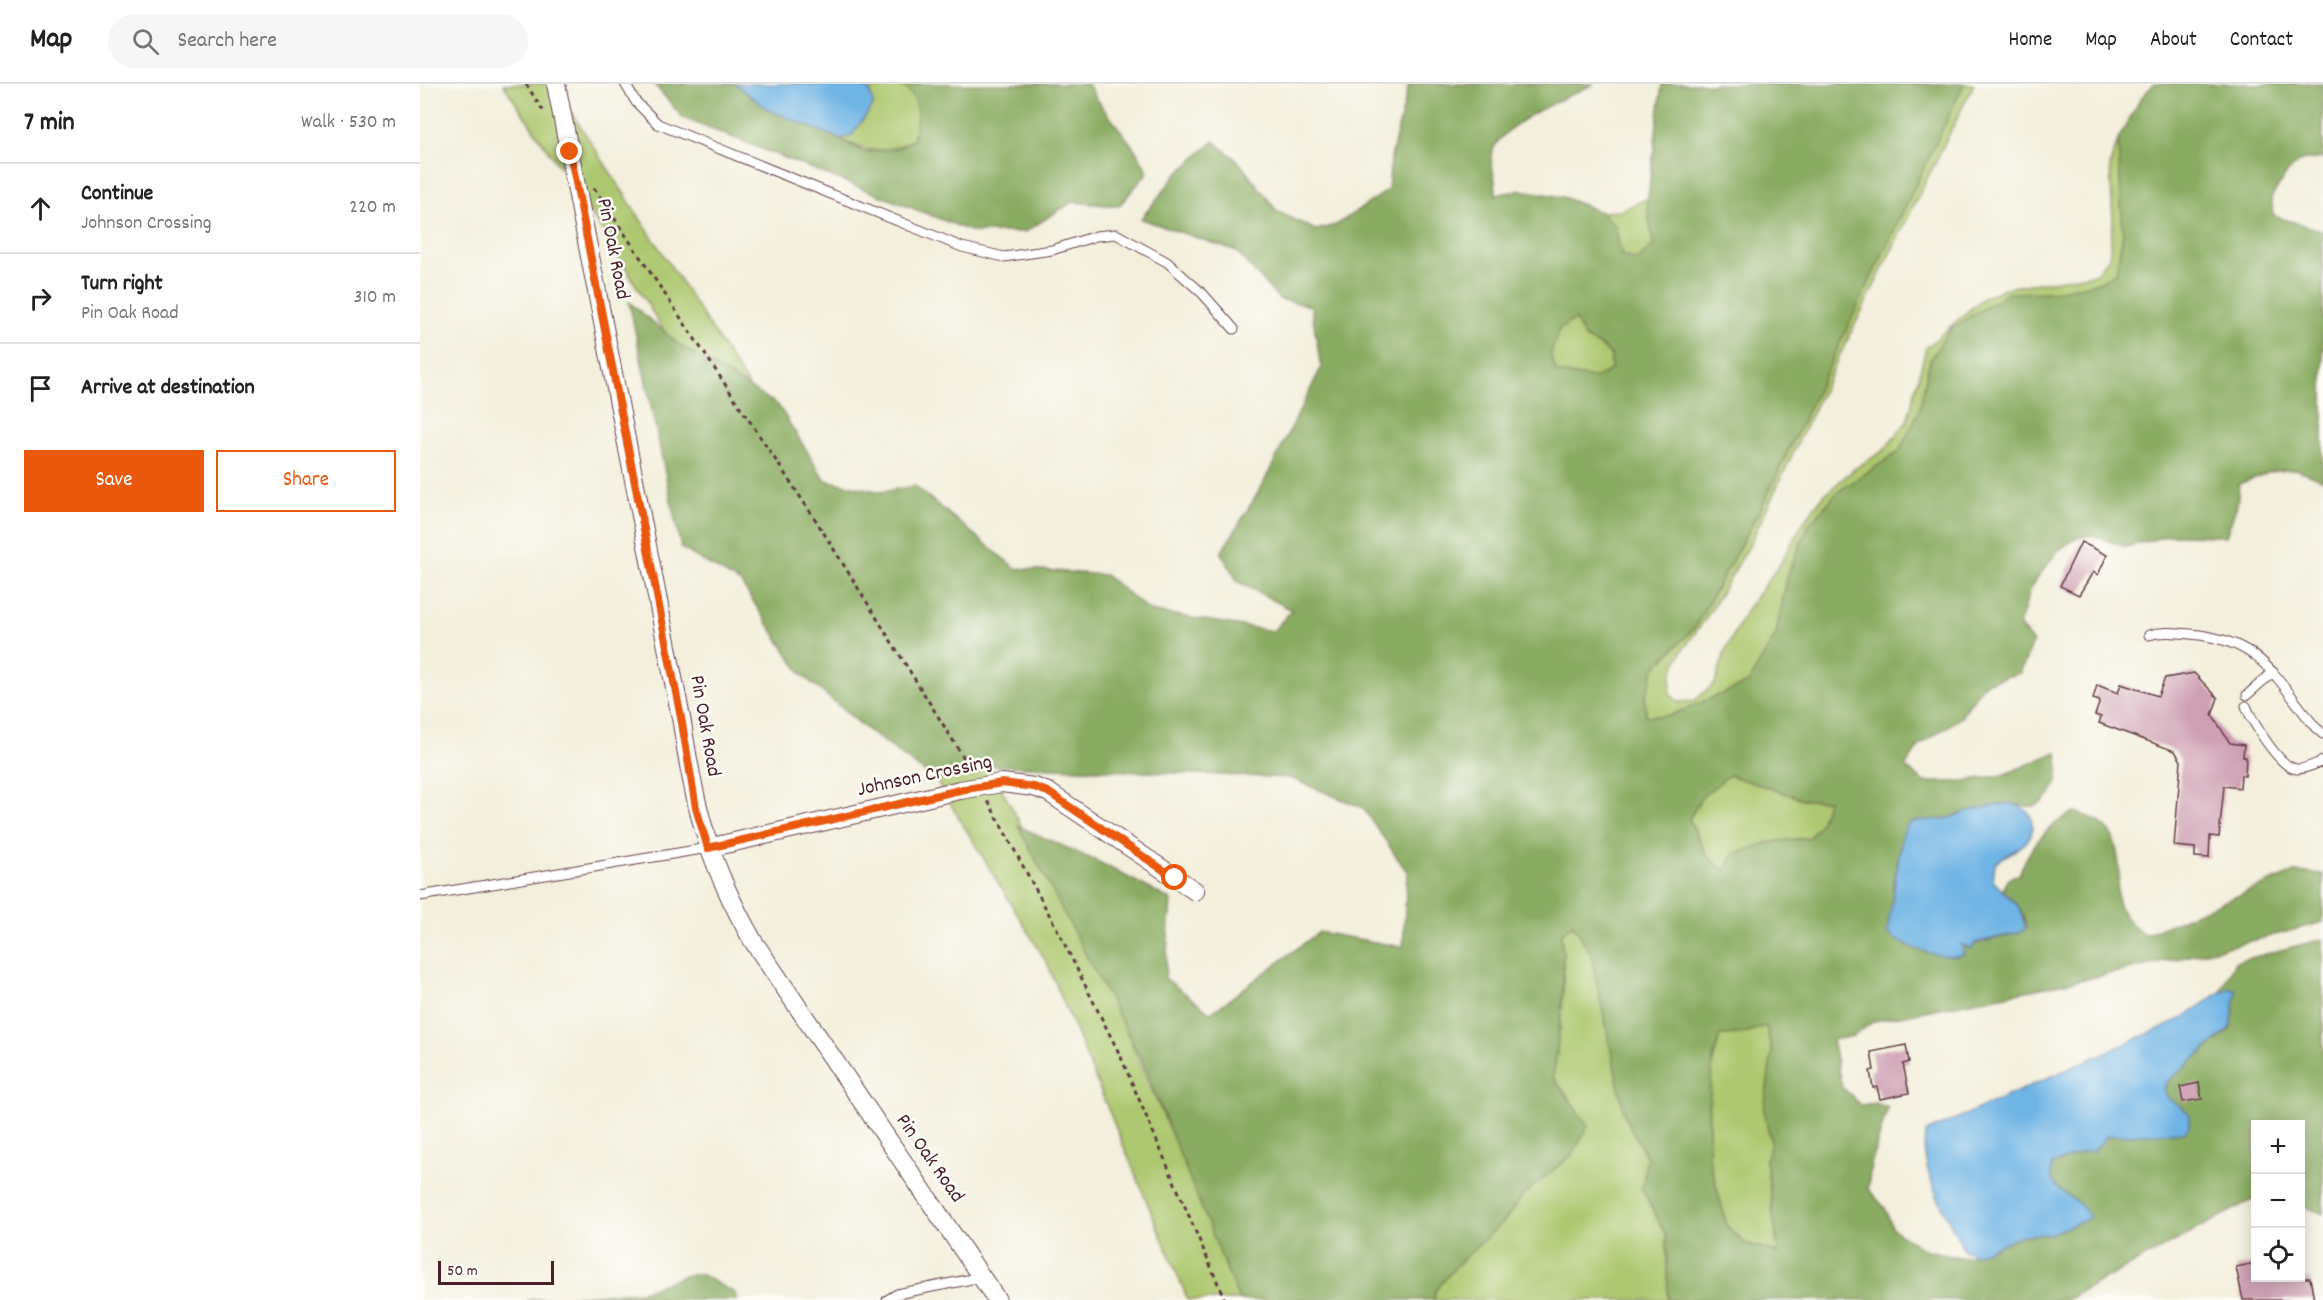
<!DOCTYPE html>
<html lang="en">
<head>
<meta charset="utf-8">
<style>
	:root { --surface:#fff; --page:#f6f6f6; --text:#222; --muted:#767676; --line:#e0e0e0; --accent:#ea580c }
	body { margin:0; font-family:Dekko,sans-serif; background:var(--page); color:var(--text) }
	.controls { position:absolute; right:18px; bottom:18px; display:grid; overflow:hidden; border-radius:0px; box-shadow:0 3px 15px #0003 }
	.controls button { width:54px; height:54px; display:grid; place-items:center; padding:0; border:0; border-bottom:2px solid var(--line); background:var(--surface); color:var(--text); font:30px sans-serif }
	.scale { position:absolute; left:18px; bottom:15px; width:116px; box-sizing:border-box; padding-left:6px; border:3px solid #4a1f2b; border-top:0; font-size:16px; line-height:21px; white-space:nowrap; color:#4a1f2b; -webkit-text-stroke:4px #fdfcf7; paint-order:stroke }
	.stop { position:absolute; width:18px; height:18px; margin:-14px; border:4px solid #ea580c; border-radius:50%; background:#fff }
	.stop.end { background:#ea580c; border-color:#fff; box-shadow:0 2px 6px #0008 }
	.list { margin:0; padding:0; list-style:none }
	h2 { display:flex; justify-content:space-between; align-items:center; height:78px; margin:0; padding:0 24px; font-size:26px }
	h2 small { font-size:20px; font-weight:400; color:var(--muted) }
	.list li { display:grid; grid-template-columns:39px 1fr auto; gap:18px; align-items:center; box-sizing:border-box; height:90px; padding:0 24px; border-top:2px solid var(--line) }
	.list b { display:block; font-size:22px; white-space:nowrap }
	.list p { margin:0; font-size:20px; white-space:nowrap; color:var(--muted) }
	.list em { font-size:20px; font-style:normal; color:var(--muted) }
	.actions { display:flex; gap:12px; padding:18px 24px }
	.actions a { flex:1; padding:14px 0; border:2px solid var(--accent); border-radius:0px; text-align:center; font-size:21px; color:var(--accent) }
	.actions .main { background:var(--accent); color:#fff }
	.icon { flex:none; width:33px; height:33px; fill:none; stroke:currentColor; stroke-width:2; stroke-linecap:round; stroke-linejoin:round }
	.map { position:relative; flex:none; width:1903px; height:1216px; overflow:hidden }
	header { display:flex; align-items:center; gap:36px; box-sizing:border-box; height:84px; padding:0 30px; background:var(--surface); border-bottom:2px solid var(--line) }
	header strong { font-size:28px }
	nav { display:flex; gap:33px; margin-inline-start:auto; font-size:21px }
	.search { width:420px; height:54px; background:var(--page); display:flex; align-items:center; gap:15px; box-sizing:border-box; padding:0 21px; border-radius:33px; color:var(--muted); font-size:22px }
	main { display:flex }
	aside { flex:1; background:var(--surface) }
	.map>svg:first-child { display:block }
	.green { fill:#adc86f; stroke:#7c744d; stroke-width:1.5 }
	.forest { fill:#8aac62; stroke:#6a6646; stroke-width:1.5; fill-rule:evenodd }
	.water { fill:#6eb4e5; stroke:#5c6a88; stroke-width:1.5 }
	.building { fill:#cfa0b4 }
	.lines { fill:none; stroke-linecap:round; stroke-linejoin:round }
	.service-casing { stroke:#633e46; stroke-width:11 }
	.minor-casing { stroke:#633e46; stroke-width:20 }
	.path { stroke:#633e46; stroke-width:3; stroke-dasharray:4.5 4.5; stroke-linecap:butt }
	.service { stroke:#fff; stroke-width:9 }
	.minor { stroke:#fff; stroke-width:18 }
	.route { stroke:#ea580c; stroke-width:8 }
	.labels { text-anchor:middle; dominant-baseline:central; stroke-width:5; stroke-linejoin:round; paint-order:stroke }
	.street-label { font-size:21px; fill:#4a1f2b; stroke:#fdfcf7 }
</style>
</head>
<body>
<header>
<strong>Map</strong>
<div class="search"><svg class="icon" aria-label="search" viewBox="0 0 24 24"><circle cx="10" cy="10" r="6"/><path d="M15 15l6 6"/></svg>Search here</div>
<nav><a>Home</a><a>Map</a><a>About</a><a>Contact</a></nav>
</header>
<main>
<aside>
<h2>7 min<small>Walk · 530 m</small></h2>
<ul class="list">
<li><svg class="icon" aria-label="ahead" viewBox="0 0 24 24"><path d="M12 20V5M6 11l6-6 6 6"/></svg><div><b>Continue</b><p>Johnson Crossing</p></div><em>220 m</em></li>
<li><svg class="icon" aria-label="right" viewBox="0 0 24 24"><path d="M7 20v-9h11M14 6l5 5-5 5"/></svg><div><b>Turn right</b><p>Pin Oak Road</p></div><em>310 m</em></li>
<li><svg class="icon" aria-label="arrive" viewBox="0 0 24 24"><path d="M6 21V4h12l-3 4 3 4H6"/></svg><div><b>Arrive at destination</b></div></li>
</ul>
<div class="actions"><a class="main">Save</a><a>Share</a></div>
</aside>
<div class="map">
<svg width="1903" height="1216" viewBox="0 0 1903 1216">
	<rect width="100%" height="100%" fill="#fdfcf7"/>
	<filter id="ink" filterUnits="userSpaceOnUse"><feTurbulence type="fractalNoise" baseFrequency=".0167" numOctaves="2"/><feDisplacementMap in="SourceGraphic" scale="12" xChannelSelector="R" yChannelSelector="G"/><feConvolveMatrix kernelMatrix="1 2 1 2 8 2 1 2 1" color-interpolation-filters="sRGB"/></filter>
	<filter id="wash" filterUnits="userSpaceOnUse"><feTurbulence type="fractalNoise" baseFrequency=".008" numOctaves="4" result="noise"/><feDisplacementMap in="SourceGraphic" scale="24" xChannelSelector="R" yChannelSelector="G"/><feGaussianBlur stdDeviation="1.35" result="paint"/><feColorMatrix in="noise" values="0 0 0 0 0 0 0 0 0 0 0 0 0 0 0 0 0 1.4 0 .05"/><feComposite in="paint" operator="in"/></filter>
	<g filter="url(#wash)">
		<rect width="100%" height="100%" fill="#f3efdc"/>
		<g class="green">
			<polygon points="83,0 133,0 548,641 690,910 824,1216 768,1216 627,879 188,155"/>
			<path d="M465,0c39,0 35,27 28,56 -30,15 -44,14 -73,-1l12,-4 21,-30 -3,-14z"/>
			<polygon points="1544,0 1554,0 1413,285 1328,464 1286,534 1262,567 1252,589 1250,610 1259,618 1274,617 1295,599 1306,565 1326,527 1360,480 1381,442 1403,412 1434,385 1463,367 1487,338 1506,264 1563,214 1585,204 1675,190 1689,174 1693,139 1690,81 1698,56 1703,149 1696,189 1677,199 1631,208 1588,210 1530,245 1510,276 1499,327 1479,368 1419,407 1389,440 1368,490 1356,550 1328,600 1249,632 1226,632 1225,614 1234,585 1275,543 1340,426"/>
			<polygon points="1228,114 1233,162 1217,176 1202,172 1195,142 1181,128 1200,127"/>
			<polygon points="1155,235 1165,254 1181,262 1191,272 1191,286 1176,294 1137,289 1130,271 1139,246"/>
			<polygon points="1309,691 1386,716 1408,716 1400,740 1389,754 1350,758 1306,787 1287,772 1269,735 1282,713"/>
			<path d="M1154,840l17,30 34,163 22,41 -5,31 24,46 2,65h-234l1,-9 22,-26 48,-45 19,-26 49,-40 -3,-55 -17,-21c7,-48 14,-95 8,-144z"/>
			<polygon points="1347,941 1352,968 1344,1026 1351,1059 1346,1076 1359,1169 1325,1159 1307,1142 1289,1075 1289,1021 1293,976 1300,951 1320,950"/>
		</g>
		<g class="forest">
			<path d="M234,0h81l34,26 28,9 68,33 33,-4 15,-8c5,-22 10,-41 -12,-56h187c17,33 44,54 60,88l-29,34 -47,-4 -47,30h-52l-290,-114z"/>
			<path d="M989,0h185c-26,13 -101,41 -103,74 0,10 6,23 5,37l25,-5 42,7 38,15 14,14 7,30 15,4 16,-14 -6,-41 15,-121h302l-204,426 -65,117 -41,42 -9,29 1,18h23l79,-33 28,-49 12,-60 21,-50 30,-33 60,-39 20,-41 11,-51 20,-31 58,-36 43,-1 46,-9 19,-10 7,-40 -5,-93 23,-42 13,-14h169v74l-23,3 -14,13 -15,24 3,18 49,15v249l-28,-11 -25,3 -31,12 -2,21 -11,31 -56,-1 -44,12 -34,-12 -16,3 -19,14 -25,33 -13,40 14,18 -13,30 -35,10 -25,35 -41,28 -14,21 20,15h32l46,-7 54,-23c3,18 3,33 -11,47 -14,14 -28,3 -44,5 -35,5 -68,18 -100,33l-9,49 8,55 26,11 16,3 17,-12 8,5c18,-11 37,-7 58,-21 -2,-16 -11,-25 -23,-35 1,-10 5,-16 16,-17 10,-28 28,-49 55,-63 33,9 42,19 45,55 1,14 -5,28 1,41 5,12 16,19 25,27l149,-63 29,2v48c-148,41 -299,70 -449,99l-20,15 -22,4 10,47 19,18 14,-2 13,4 -17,57 -3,25 17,19 8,21 30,20 36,8 16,-2 48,-20 27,-1 39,-16c-9,-25 -45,-24 -37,-53l34,-14 7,1 14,-16 78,-4 -3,-24 -14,-10 -4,-7 2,-8 65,-55 5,-37 -6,-3 -10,4 15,-30 88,-23v275l-22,-9 -1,-81h-44l-1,74 -189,102h-398l-2,-65 -24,-46 5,-31 -22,-41 -34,-163 -18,-30 -12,10c6,49 -1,96 -8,143l35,49 -15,28 -49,40 -19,26 -48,45 -22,26 -1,9h-195l-97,-239 -124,-235 85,38 68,36 -6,78 46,35 108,-81 84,15 4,-75 -44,-64 -73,-30 -308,-13 -47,15 -70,-52 -64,-54 -60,-91 -60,-35 -52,-246 52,44 97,59 47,75 56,12 34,-6 100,82 90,7 45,36 123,20 19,-21 -54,-28 -17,-29 40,-65 60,-120 -10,-62 -32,-7 -43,-48 -95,-32 34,-43 39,-35 25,21 39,50 38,18 20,-5 52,-35 3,-33zM1155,235l10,19 16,8 10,9v15l-15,8 -39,-5 -7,-18 9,-25zM1309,691l77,25h22l-8,24 -11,14 -39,4 -36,12 -9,17 -18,-15 -18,-37 13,-22zM1346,942l6,26 -8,58 7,33 -5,17 12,93 -33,-10 -18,-17 -18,-67v-54l4,-45 7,-25 20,-1z"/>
			<polygon points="280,1190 315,1209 317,1216 107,1216 220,1208 263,1192"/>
		</g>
		<g class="water">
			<polygon points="315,0 439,0 450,7 453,21 432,51 420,55 349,26"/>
			<path d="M1589,719l11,3 10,8c11,33 -21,35 -35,50l-2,17 25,25 8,21 -5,5 -46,11 -3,6 -11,-5 3,10c-18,8 -62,-8 -77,-21l15,-96 4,-11 8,-5 32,-2 26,-9z"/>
			<path d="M1810,904l6,3 -5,36 -65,56 -2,8 4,7 22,16 -1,13 -4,5 -78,4 -14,16 -7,-1 -34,13c-9,29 28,30 38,54l-40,16 -27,1 -48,20 -11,-5c-15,-30 -48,-84 -38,-118l255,-113 39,-27z"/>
		</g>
		<g id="blocks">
			<g class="building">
				<polygon points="1661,458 1687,471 1678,491 1673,488 1659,511 1640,502"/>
				<polygon points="1774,589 1798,614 1792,631 1810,659 1824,661 1823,673 1826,673 1825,692 1821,691 1820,704 1804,702 1799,753 1790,752 1789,774 1775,773 1775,764 1754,762 1761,677 1755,667 1679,639 1681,633 1675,631 1680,617 1673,615 1677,601 1698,609 1701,600 1738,612 1745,594"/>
				<polygon points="1486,961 1489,978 1483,980 1489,1009 1460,1015 1457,1003 1453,1004 1450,987 1454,986 1451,968"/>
				<polygon points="1779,999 1782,1015 1763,1018 1760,1003"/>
				<polygon points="1836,1179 1836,1194 1890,1194 1894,1216 1823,1216 1816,1183"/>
			</g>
		</g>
	</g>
	<g filter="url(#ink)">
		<use href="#blocks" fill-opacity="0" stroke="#633e46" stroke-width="1.5"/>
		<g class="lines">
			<defs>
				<g id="service">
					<polyline points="205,0 216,18 238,40 542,163 584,173 632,166 676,152 696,150 747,178 783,210 814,245"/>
					<path d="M1729,551c14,-4 27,-2 41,-1 72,6 84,42 125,93l8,7"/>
					<polyline points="1827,611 1853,588"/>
					<path d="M1826,622c6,15 33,61 50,63 8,1 19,-5 27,-8"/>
					<polyline points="0,812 288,764"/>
					<polyline points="467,1216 477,1210 562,1193"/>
				</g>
				<g id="minor">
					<path d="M136,0l126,639c13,87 27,141 71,218l244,359"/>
					<polyline points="288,764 540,706 582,699 614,703 628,708 775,807"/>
				</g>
			</defs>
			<use href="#service" class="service-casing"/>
			<use href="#minor" class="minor-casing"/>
			<g class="path">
				<polyline points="106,0 124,28"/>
				<polyline points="174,104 395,435 552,687"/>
				<polyline points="568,717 637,845 700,971 805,1216"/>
			</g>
			<use href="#service" class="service"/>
			<use href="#minor" class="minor"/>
		</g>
	</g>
	<g class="lines" filter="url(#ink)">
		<polyline class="route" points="150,68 262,639 276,724 288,764 540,706 582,699 614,703 628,708 755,794"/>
	</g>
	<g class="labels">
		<g class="street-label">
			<text transform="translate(192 165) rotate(79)">Pin Oak Road</text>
			<text transform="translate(284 642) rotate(80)">Pin Oak Road</text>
			<text transform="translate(505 693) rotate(-12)">Johnson Crossing</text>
			<text transform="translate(509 1075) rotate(55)">Pin Oak Road</text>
		</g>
	</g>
</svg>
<div class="controls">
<button>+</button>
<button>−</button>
<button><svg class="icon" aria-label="locate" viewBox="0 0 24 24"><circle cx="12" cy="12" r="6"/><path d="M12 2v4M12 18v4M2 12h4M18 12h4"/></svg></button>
</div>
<div class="scale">50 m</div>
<div class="stop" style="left:755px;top:794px"></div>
<div class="stop end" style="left:150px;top:68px"></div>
</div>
</main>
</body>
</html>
